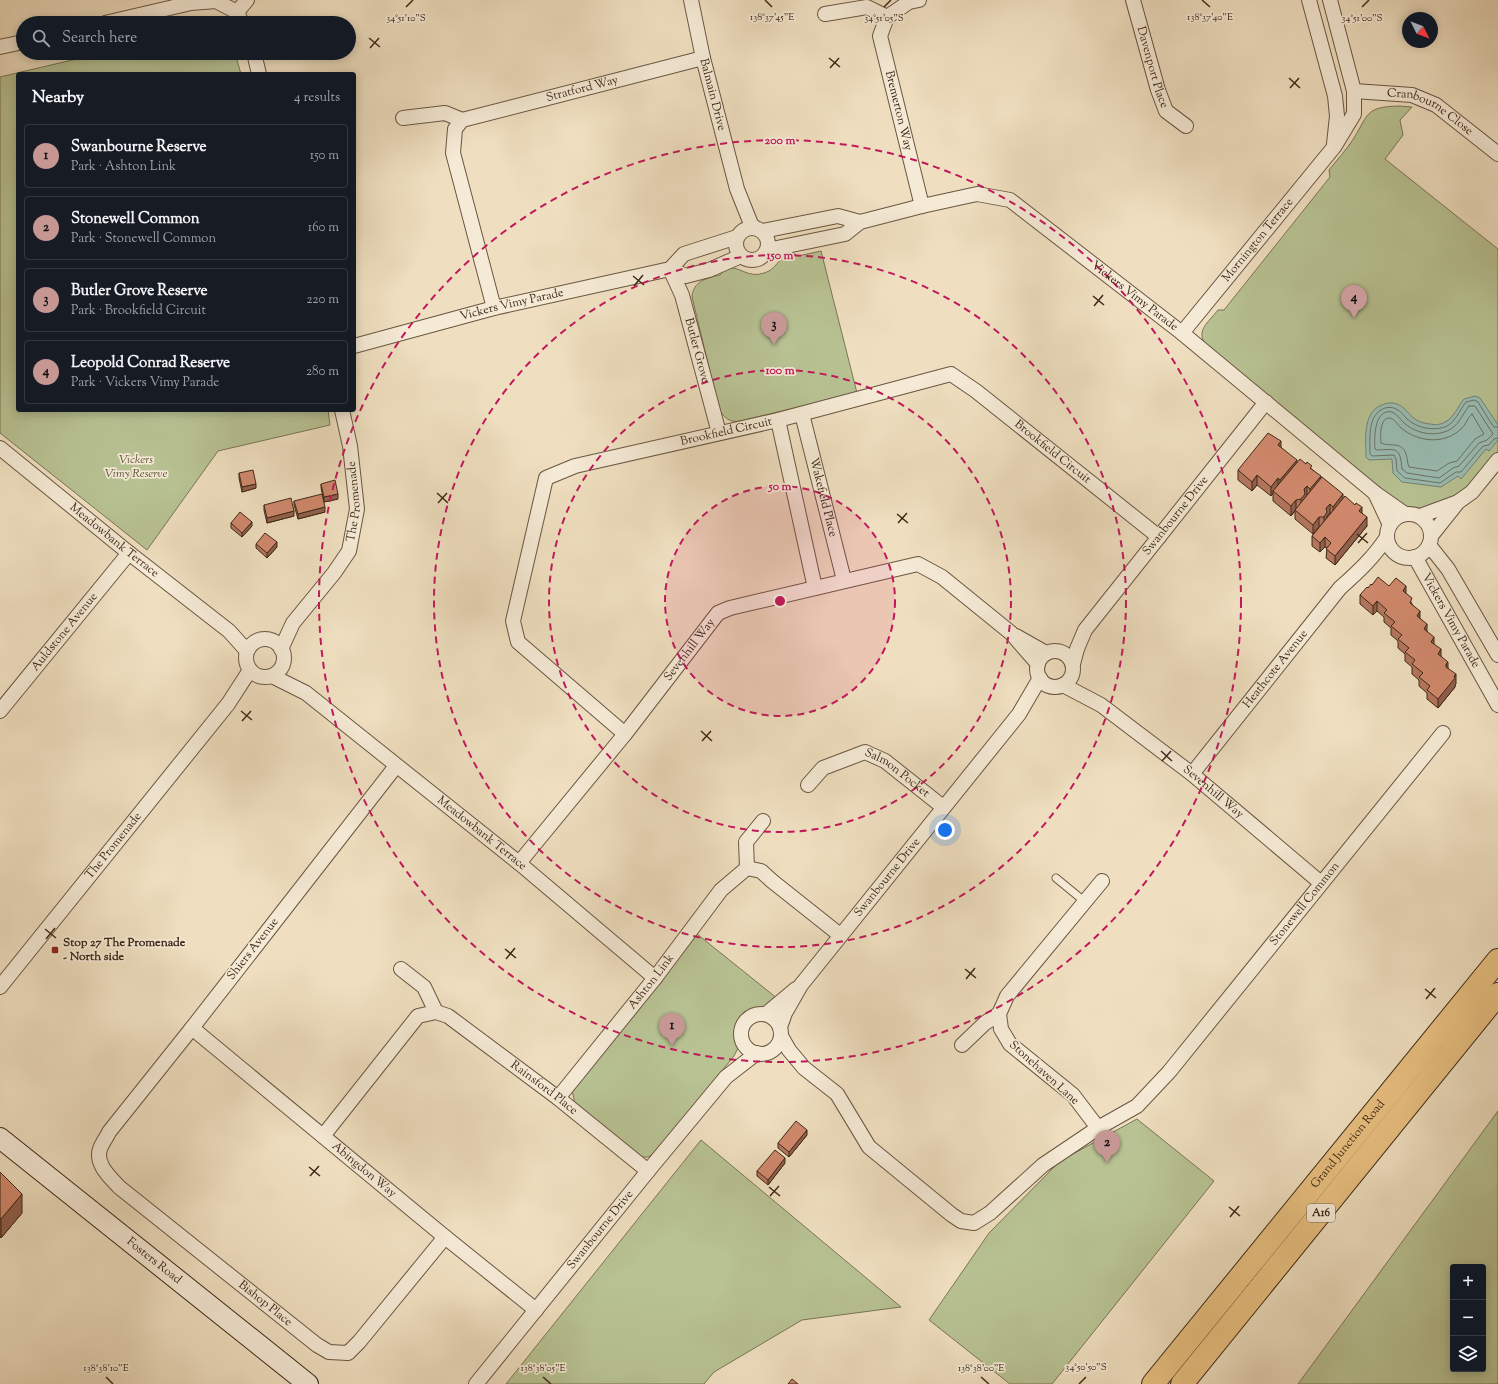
<!DOCTYPE html>
<html lang="en">
<head>
<meta charset="utf-8">
<style>
	:root { --surface:#171b24; --page:#20242c; --text:#f1f3f6; --muted:#9ea1a6; --line:#363941; --accent:#c59692 }
	body { margin:0; font-family:"Sorts Mill Goudy",serif; background:var(--page); color:var(--text) }
	.controls { position:absolute; right:12px; bottom:12px; display:grid; overflow:hidden; border-radius:4px; box-shadow:0 2px 10px #0003 }
	.controls button { width:36px; height:36px; display:grid; place-items:center; padding:0; border:0; border-bottom:1px solid var(--line); background:var(--surface); color:var(--text); font:20px sans-serif }
	.compass { position:absolute; left:1402px; top:12px; width:36px; height:36px; border-radius:50%; background:var(--surface); box-shadow:0 2px 10px #0003; rotate:132deg }
	.you { position:absolute; left:945px; top:830px; width:14px; height:14px; margin:-10px; border:3px solid #fff; border-radius:50%; background:#1a73e8; box-shadow:0 0 0 6px #1a73e833 }
	.badge { display:grid; place-items:center; width:26px; height:26px; border-radius:50%; background:var(--accent); color:#111; font-size:13px; font-weight:700 }
	.pin { position:absolute; translate:-50% -33px; filter:drop-shadow(0 1px 2px #0008) }
	.pin::after { content:''; position:absolute; top:21px; width:14px; height:12px; background:inherit; clip-path:polygon(0 0,100% 0,50% 100%) }
	.list { margin:0; padding:0; list-style:none }
	h2 { display:flex; justify-content:space-between; align-items:center; height:52px; margin:0; padding:0 16px; font-size:17px }
	h2 small { font-size:13px; font-weight:400; color:var(--muted) }
	.list li { display:grid; grid-template-columns:26px 1fr auto; gap:12px; align-items:center; box-sizing:border-box; height:64px; margin:0 8px 8px; padding:0 8px; border:1px solid var(--line); border-radius:4px }
	.list b { display:block; font-size:15px; white-space:nowrap }
	.list p { margin:0; font-size:13px; white-space:nowrap; color:var(--muted) }
	.list em { font-size:13px; font-style:normal; color:var(--muted) }
	.icon { flex:none; width:22px; height:22px; fill:none; stroke:currentColor; stroke-width:2; stroke-linecap:round; stroke-linejoin:round }
	.map { position:relative; flex:none; width:1498px; height:1384px; overflow:hidden }
	.search { position:absolute; background:var(--surface); box-shadow:0 2px 10px #0003; left:16px; top:16px; width:340px; height:44px; display:flex; align-items:center; gap:10px; box-sizing:border-box; padding:0 14px; border-radius:22px; color:var(--muted); font-size:15px }
	.panel { position:absolute; background:var(--surface); box-shadow:0 2px 10px #0003; left:16px; top:72px; width:340px; height:340px; border-radius:4px }
	.map>svg:first-child { display:block }
	.green { fill:#b8c293; stroke:#7a7555; fill-rule:evenodd }
	.water { fill:#9abdb3; stroke:#758175 }
	.lines { fill:none; stroke-linecap:round; stroke-linejoin:round }
	.shore { stroke:#6c7265; stroke-width:1 }
	.service-casing { stroke:#6a5641; stroke-width:9 }
	.minor-casing { stroke:#6a5641; stroke-width:16 }
	.secondary-casing { stroke:#3d2817; stroke-width:22 }
	.trunk-casing { stroke:#3d2817; stroke-width:24 }
	.service { stroke:#f5ead6; stroke-width:7 }
	.minor { stroke:#f5ead6; stroke-width:14 }
	.secondary { stroke:#f5ead6; stroke-width:20 }
	.trunk { stroke:#e8c080; stroke-width:22 }
	.wall { fill:#b4765e; stroke:#3d2817 }
	.shaded-wall { fill:#92604c; stroke:#3d2817 }
	.building { fill:#d1896d; stroke:#3d2817 }
	.ticks { fill:none; stroke:#3d2817; stroke-width:1.5 }
	.ring { fill:none; stroke:#c2185b; stroke-width:2; stroke-dasharray:7 5 }
	.poi-dot { fill:#8f2418; stroke:#f5ead6; stroke-width:1.5 }
	.labels { text-anchor:middle; dominant-baseline:central; stroke-width:3.5; stroke-linejoin:round; paint-order:stroke }
	.shield { fill:#f5ead6; stroke:#746250; stroke-width:1 }
	.shield-label { font-size:11px; font-weight:bold; fill:#3d2817 }
	.street-label { font-size:12px; fill:#3d2817; stroke:#f5ead6 }
	.park-label { font-size:12px; font-style:italic; fill:#5c4e36; stroke:#f5ead6 }
	.poi-label { font-size:12px; font-weight:bold; fill:#3d2817; stroke:#f5ead6; text-anchor:start }
	.ticks-label { font-size:10px; text-anchor:middle; fill:#3d2817; stroke:#f5ead6; stroke-width:3.5; stroke-linejoin:round; paint-order:stroke }
	.centre { fill:#c2185b; stroke:#f5ead6; stroke-width:2 }
	.ring-label { font-size:12px; text-anchor:middle; font-weight:bold; fill:#c2185b; stroke:#f5ead6; stroke-width:3.5; stroke-linejoin:round; paint-order:stroke }
</style>
</head>
<body>
<div class="map">
<svg width="1498" height="1384" viewBox="0 0 1498 1384">
	<rect width="100%" height="100%" fill="#efdfc0"/>
	<filter id="stains"><feTurbulence type="fractalNoise" baseFrequency=".005" numOctaves="4"/><feColorMatrix values="0 0 0 0 .2 0 0 0 0 .09 0 0 0 0 .02 0 0 0 .5 -.17"/></filter>
	<radialGradient id="worn" r=".72"><stop offset=".6" stop-color="#630" stop-opacity="0"/><stop offset="1" stop-color="#630" stop-opacity=".3"/></radialGradient>
	<g class="green">
		<polygon points="102,53 235,53 241,74 18,74 18,410 328,410 330,425 218,451 147,550 0,433 0,77"/>
		<path d="M1399,106l13,1 -12,13 3,15 -18,24 113,90v207l-32,38 -43,21 -16,-5 -7,-4 -32,-28 -157,-127c-18,-18 -6,-25 7,-41h6l106,-133 -1,-7c8,-10 18,-21 25,-32 15,-25 12,-31 45,-32z"/>
		<path d="M821,251l36,142 -117,28c-10,2 -16,-3 -21,-12l-27,-112c1,-16 15,-19 28,-22l5,-7c15,-3 22,11 39,5 12,-3 15,-16 27,-21l7,4z"/>
		<polygon points="697,934 778,999 765,1008 748,1012 742,1018 736,1029 738,1048 734,1056 655,1153 648,1157 639,1157 575,1104 572,1090"/>
		<path d="M1498,1111v273h-200zM1453,1267h30v102h-30z"/>
		<polygon points="1137,1119 1214,1181 1052,1384 1010,1384 929,1320 989,1233 1060,1161"/>
		<polygon points="701,1140 901,1307 802,1320 714,1372 704,1384 506,1384"/>
	</g>
	<path class="water" d="M1475,396l5,2 18,27v15l-9,11 -3,-2 -25,30 -3,-3 -17,11 -39,-5 -9,-9 -1,-14 -23,1 -3,-3c0,-16 -4,-45 16,-52 4,-2 10,-3 15,-1 14,6 12,18 33,20 5,1 10,1 15,-2 9,-4 13,-16 19,-23z"/>
	<g class="lines">
		<g class="shore">
			<path d="M1469,406h6l18,28 -6,6 -8,3 -20,23 -6,2 -14,10 -32,-5 -5,-4c-2,-22 -5,-20 -25,-19l-2,-1c-1,-10 -1,-41 17,-37 5,2 8,7 11,10 12,11 29,15 44,9 11,-4 15,-16 22,-25z"/>
			<path d="M1472,414l12,20 -9,5 -18,22 -8,2 -12,8 -28,-4c-2,-4 -1,-8 -3,-13 -4,-13 -16,-7 -25,-11 -1,-6 -1,-25 8,-25 5,0 9,7 12,10 17,14 43,17 60,1 5,-4 6,-11 11,-15z"/>
			<path d="M1498,427h-4l-3,-4 -13,-21 -4,-2 -8,2c-7,9 -11,21 -21,25 -13,4 -28,1 -38,-8 -3,-3 -6,-8 -11,-10 -3,-2 -8,-2 -11,-1 -18,6 -15,31 -15,46l2,2 22,-1 2,4 1,12 8,7 35,5 16,-11h5l22,-26 6,-1 5,-6 4,-1"/>
		</g>
		<defs>
			<polyline id="service" points="1056,878 1084,901"/>
			<g id="minor">
				<path id="s1" d="M691,0l12,58 34,131 14,35 3,3"/>
				<path id="s2" d="M919,0l-10,2 -22,15 -7,19 42,170"/>
				<path id="s3" d="M1133,0l25,90 8,21 20,15"/>
				<polyline points="1309,0 1335,96 1337,116 1334,144"/>
				<polyline points="237,12 247,0"/>
				<polyline points="237,12 242,23"/>
				<polyline points="825,14 867,7 887,17"/>
				<polyline points="105,23 191,3 216,1 237,12"/>
				<polyline points="0,47 23,42"/>
				<polyline points="254,53 259,74"/>
				<path id="s4" d="M1354,91l58,4 24,10 62,49"/>
				<polyline points="403,118 445,113 462,120"/>
				<circle cx="752" cy="244" r="16"/>
				<polyline points="763,231 838,216 860,222"/>
				<path id="s5" d="M767,250l78,-16 15,-12 62,-16 55,-12 33,6 172,133 193,160 30,21"/>
				<path id="s6" d="M670,269l12,26 37,138"/>
				<polyline points="670,269 686,276 709,270 741,256"/>
				<path id="s7" d="M494,308l-41,-155 2,-24 7,-9 241,-62"/>
				<path id="s8" d="M1182,333l152,-186 20,-33v-23l-24,-91"/>
				<path id="s9" d="M354,346l140,-38 176,-39 14,-15 53,-17"/>
				<path id="s10" d="M802,414l42,166"/>
				<polyline points="778,420 815,588"/>
				<path id="s11" d="M0,448l129,105 100,78 18,20"/>
				<polyline points="1375,493 1390,525"/>
				<circle cx="1409" cy="536" r="22"/>
				<polyline points="1420,516 1458,502"/>
				<polyline points="1431,536 1458,502 1472,492 1498,460"/>
				<polyline points="1429,545 1448,569 1498,655"/>
				<path id="s12" d="M1415,557l83,148"/>
				<polyline points="1016,636 1046,653"/>
				<circle cx="265" cy="658" r="19"/>
				<path id="s13" d="M281,649l12,-26 41,-50 15,-22 8,-42 -7,-63 -8,-36"/>
				<circle cx="1055" cy="669" r="18"/>
				<path id="s14" d="M1073,664l4,-15 8,-19 181,-228"/>
				<path id="s15" d="M272,676l34,17 213,170 136,115"/>
				<path id="s16" d="M1063,685l38,20 91,69 129,109"/>
				<path id="s17" d="M0,711l129,-158"/>
				<path id="s18" d="M625,734l-107,-92 -5,-21 33,-143 29,-12 203,-46 173,-46 25,17 183,146"/>
				<path id="s19" d="M396,766l-204,262 -83,104c-2,5 -7,11 -9,17 -5,15 10,28 19,38l198,158 12,7 19,1 11,-11 86,-105"/>
				<path id="s20" d="M1192,774l148,-186c18,-16 34,-31 47,-51"/>
				<path id="s21" d="M808,785l15,-17 42,-16 20,9 58,46"/>
				<path id="s22" d="M519,863l106,-129 93,-121 12,-5 188,-44 24,13 69,56 27,31"/>
				<polyline points="747,868 746,842 763,821"/>
				<polyline points="401,969 424,987 436,1012"/>
				<path id="s23" d="M0,987l228,-283 22,-34"/>
				<polyline points="766,1014 796,989"/>
				<circle cx="761" cy="1034" r="20"/>
				<path id="s24" d="M780,1027l5,-14 16,-28 218,-271 21,-36"/>
				<path id="s25" d="M192,1028l253,209 91,73"/>
				<path id="s26" d="M781,1036l8,14 15,18 33,26 32,53 83,68 9,6 13,2 16,-10 53,-48 55,-37 39,-22 32,-34 274,-339"/>
				<polyline points="962,1045 985,1023 999,1014"/>
				<path id="s27" d="M558,1098l97,-120 66,-88 26,-22 14,3 11,10 68,54"/>
				<polyline points="1098,1128 1073,1095 1010,1044 1001,1029 999,1014 1007,996 1102,881"/>
				<path id="s28" d="M323,1136l95,-120 18,-4 12,4 110,82 90,73"/>
				<path id="s29" d="M476,1384l172,-213 78,-94 31,-24"/>
			</g>
			<g id="secondary">
				<path id="s30" d="M0,1138l308,246"/>
			</g>
			<g id="trunk">
				<path id="s31" d="M1153,1384l345,-424"/>
				<polyline points="1182,1384 1498,994"/>
			</g>
		</defs>
		<use href="#service" class="service-casing"/>
		<use href="#minor" class="minor-casing"/>
		<use href="#secondary" class="secondary-casing"/>
		<use href="#trunk" class="trunk-casing"/>
		<use href="#service" class="service"/>
		<use href="#minor" class="minor"/>
		<use href="#secondary" class="secondary"/>
		<use href="#trunk" class="trunk"/>
	</g>
	<g class="wall">
		<polygon points="1281,447 1297,463 1312,469 1321,478 1343,498 1362,513 1367,526 1335,565 1326,558 1327,548 1325,547 1320,552 1312,546 1312,536 1319,527 1313,534 1295,519 1295,511 1291,516 1273,501 1273,494 1271,496 1257,485 1252,491 1238,480 1238,470"/>
		<polygon points="239,473 256,488 242,492 239,478"/>
		<polygon points="321,484 338,499 324,502 321,488"/>
		<polygon points="294,501 325,512 298,519 294,505"/>
		<polygon points="264,505 294,516 267,523 264,510"/>
		<polygon points="231,523 252,526 242,537 231,528"/>
		<polygon points="256,544 277,547 267,558 256,548"/>
		<polygon points="1372,585 1406,593 1434,644 1448,668 1456,684 1455,685 1455,687 1438,708 1427,699 1427,693 1419,686 1419,680 1412,674 1412,667 1405,661 1405,654 1398,648 1398,641 1391,635 1391,628 1384,622 1384,617 1377,611 1373,615 1360,604 1360,595"/>
		<polygon points="807,1135 789,1157 778,1148 778,1143"/>
		<polygon points="785,1163 768,1185 757,1176 757,1171"/>
		<polygon points="0,1172 22,1213 1,1238 0,1236"/>
	</g>
	<g class="shaded-wall">
		<polygon points="1281,441 1281,451 1278,445"/>
		<polygon points="1297,460 1297,469 1280,489 1280,480"/>
		<polygon points="1257,475 1257,485 1252,491 1252,482"/>
		<polygon points="1321,476 1321,486 1310,498 1310,489"/>
		<polygon points="1278,478 1278,487 1273,491 1273,494 1271,496 1271,487"/>
		<polygon points="256,484 256,488 242,492 242,487"/>
		<polygon points="1307,486 1307,495 1301,508 1301,499 1304,489"/>
		<polygon points="338,494 338,499 324,502 324,497"/>
		<polygon points="1343,494 1343,503 1333,516 1333,507"/>
		<polygon points="1296,500 1296,509 1291,516 1291,506"/>
		<polygon points="1330,504 1330,513 1327,516 1327,521 1324,527 1324,517 1326,508"/>
		<polygon points="325,507 325,512 298,519 298,514"/>
		<polygon points="1362,507 1362,516 1359,511"/>
		<polygon points="294,511 294,516 267,523 267,518"/>
		<polygon points="1319,517 1319,527 1313,534 1313,525"/>
		<polygon points="1367,517 1367,526 1335,565 1335,556"/>
		<polygon points="252,522 252,526 242,537 242,533"/>
		<polygon points="1325,537 1325,547 1320,552 1320,543"/>
		<polygon points="277,542 277,547 267,558 267,553"/>
		<polygon points="1406,586 1406,595 1403,591"/>
		<polygon points="1377,601 1377,611 1373,615 1373,606"/>
		<polygon points="1420,611 1420,620 1417,616"/>
		<polygon points="1427,624 1427,633 1424,629"/>
		<polygon points="1434,637 1434,646 1431,642"/>
		<polygon points="1441,649 1441,659 1438,654"/>
		<polygon points="1448,662 1448,671 1446,673 1446,664"/>
		<polygon points="1456,674 1456,684 1455,685 1455,687 1438,708 1438,699"/>
		<polygon points="807,1130 807,1135 789,1157 789,1152"/>
		<polygon points="785,1158 785,1163 768,1185 768,1180"/>
		<polygon points="22,1194 22,1213 1,1238 1,1219"/>
	</g>
	<g class="building">
		<polygon points="1268,433 1281,441 1278,445 1297,460 1280,480 1278,478 1271,487 1257,475 1252,482 1238,470"/>
		<polygon points="1300,459 1306,464 1307,462 1312,466 1310,468 1321,476 1310,489 1307,486 1304,489 1305,494 1301,499 1296,500 1291,506 1273,491"/>
		<polygon points="253,470 256,484 242,487 239,473"/>
		<polygon points="1322,477 1343,494 1333,507 1330,504 1326,508 1327,512 1324,517 1319,517 1313,525 1295,510"/>
		<polygon points="335,480 338,494 324,497 321,484"/>
		<polygon points="322,494 325,507 298,514 294,501"/>
		<polygon points="1345,496 1355,505 1356,503 1362,507 1359,511 1367,517 1335,556 1326,549 1331,543 1325,537 1320,543 1312,536"/>
		<polygon points="291,498 294,511 267,518 264,505"/>
		<polygon points="240,512 252,522 242,533 231,523"/>
		<polygon points="265,533 277,542 267,553 256,544"/>
		<polygon points="1378,577 1389,586 1396,578 1406,586 1403,591 1412,598 1410,603 1420,611 1417,616 1427,624 1424,629 1434,637 1431,642 1441,649 1438,654 1448,662 1446,664 1446,667 1456,674 1454,676 1455,678 1438,699 1427,690 1430,686 1419,677 1423,673 1412,664 1415,660 1405,652 1409,648 1398,639 1402,635 1391,626 1395,622 1384,613 1387,610 1377,601 1373,606 1360,595 1367,587 1368,588 1371,584 1372,585"/>
		<polygon points="796,1121 807,1130 789,1152 778,1143"/>
		<polygon points="775,1150 785,1158 768,1180 757,1171"/>
		<polygon points="0,1172 22,1194 1,1219 0,1218"/>
		<polygon points="792,1379 798,1384 788,1384"/>
	</g>
	<path class="ticks" d="M765,0l7,7M1202,0l8,7M406,7l7,-7M884,7l7,-7M1362,7l7,-7M369,38l11,9M370,48l9,-10M829,58l11,9M830,68l9,-10M1289,78l11,10M1290,88l9,-10M633,276l11,9M634,286l9,-11M1093,296l11,9M1094,306l9,-11M437,493l11,10M438,503l9,-10M897,514l11,9M898,523l9,-10M1357,534l11,9M1358,543l9,-10M241,711l11,9M242,721l9,-10M701,731l11,10M702,741l9,-10M1161,751l11,10M1162,761l9,-10M45,929l11,9M46,939l9,-11M505,949l11,9M506,959l9,-11M965,969l11,9M966,979l9,-11M1425,989l11,9M1426,999l9,-11M309,1167l11,9M310,1176l9,-10M769,1187l11,9M770,1196l9,-10M1229,1207l11,9M1230,1217l9,-11M106,1377l7,7M543,1377l8,7M981,1377l8,7M1079,1384l7,-7"/>
	<circle cx="780" cy="601" r="115" fill="#c2185b" fill-opacity=".12"/>
	<g class="ring">
		<circle cx="780" cy="601" r="115"/>
		<circle cx="780" cy="601" r="231"/>
		<circle cx="780" cy="601" r="346"/>
		<circle cx="780" cy="601" r="461"/>
	</g>
	<rect class="poi-dot" x="51" y="946" width="8" height="8" rx="2"/>
	<g class="labels">
		<rect class="shield" x="1307" y="1204" width="28" height="18" rx="3"/>
		<g class="shield-label">
			<text x="1321" y="1213">A16</text>
		</g>
		<g class="street-label">
			<text stroke="none"><textPath href="#s3" startOffset="70">Davenport Place</textPath></text>
			<text stroke="none"><textPath href="#s7" startOffset="320">Stratford Way</textPath></text>
			<text stroke="none"><textPath href="#s1" startOffset="97">Balmain Drive</textPath></text>
			<text stroke="none"><textPath href="#s2" startOffset="134">Bremerton Way</textPath></text>
			<text stroke="none"><textPath href="#s4" startOffset="81">Cranbourne Close</textPath></text>
			<text stroke="none"><textPath href="#s8" startOffset="120">Mornington Terrace</textPath></text>
			<text stroke="none"><textPath href="#s5" startOffset="410">Vickers Vimy Parade</textPath></text>
			<text stroke="none"><textPath href="#s9" startOffset="163">Vickers Vimy Parade</textPath></text>
			<text stroke="none"><textPath href="#s6" startOffset="86">Butler Grove</textPath></text>
			<text stroke="none"><textPath href="#s18" startOffset="496">Brookfield Circuit</textPath></text>
			<text stroke="none"><textPath href="#s18" startOffset="856">Brookfield Circuit</textPath></text>
			<text stroke="none"><textPath href="#s10" startOffset="86">Wakefield Place</textPath></text>
			<text stroke="none"><textPath href="#s13" startOffset="170">The Promenade</textPath></text>
			<text stroke="none"><textPath href="#s14" startOffset="182">Swanbourne Drive</textPath></text>
			<text stroke="none"><textPath href="#s11" startOffset="147">Meadowbank Terrace</textPath></text>
			<text stroke="none"><textPath href="#s12" startOffset="73">Vickers Vimy Parade</textPath></text>
			<text stroke="none"><textPath href="#s17" startOffset="102">Auldstone Avenue</textPath></text>
			<text stroke="none"><textPath href="#s22" startOffset="273">Sevenhill Way</textPath></text>
			<text stroke="none"><textPath href="#s20" startOffset="134">Heathcote Avenue</textPath></text>
			<text stroke="none"><textPath href="#s21" startOffset="106">Salmon Pocket</textPath></text>
			<text stroke="none"><textPath href="#s16" startOffset="185">Sevenhill Way</textPath></text>
			<text stroke="none"><textPath href="#s15" startOffset="263">Meadowbank Terrace</textPath></text>
			<text stroke="none"><textPath href="#s23" startOffset="181">The Promenade</textPath></text>
			<text stroke="none"><textPath href="#s24" startOffset="185">Swanbourne Drive</textPath></text>
			<text stroke="none"><textPath href="#s26" startOffset="739">Stonewell Common</textPath></text>
			<text transform="translate(253 949) rotate(-52)">Shiers Avenue</text>
			<text stroke="none"><textPath href="#s27" startOffset="149">Ashton Link</textPath></text>
			<text transform="translate(1044 1073) rotate(42)">Stonehaven Lane</text>
			<text stroke="none"><textPath href="#s28" startOffset="304">Rainsford Place</textPath></text>
			<text stroke="none"><textPath href="#s31" startOffset="309">Grand Junction Road</textPath></text>
			<text stroke="none"><textPath href="#s25" startOffset="223">Abingdon Way</textPath></text>
			<text stroke="none"><textPath href="#s29" startOffset="198">Swanbourne Drive</textPath></text>
			<text stroke="none"><textPath href="#s30" startOffset="197">Fosters Road</textPath></text>
			<text stroke="none"><textPath href="#s19" startOffset="716">Bishop Place</textPath></text>
		</g>
		<g class="park-label">
			<text x="136" y="460">Vickers<tspan x="136" dy="14">Vimy Reserve</tspan></text>
		</g>
		<g class="poi-label">
			<text x="63" y="943">Stop 27 The Promenade<tspan x="63" dy="14">- North side</tspan></text>
		</g>
	</g>
	<g class="ticks-label">
		<text x="772" y="20">138°37'45"E</text>
		<text x="1210" y="20">138°37'40"E</text>
		<text x="406" y="21">34°51'10"S</text>
		<text x="884" y="21">34°51'05"S</text>
		<text x="1362" y="21">34°51'00"S</text>
		<text x="1086" y="1370">34°50'50"S</text>
		<text x="106" y="1371">138°38'10"E</text>
		<text x="543" y="1371">138°38'05"E</text>
		<text x="981" y="1371">138°38'00"E</text>
	</g>
	<circle cx="780" cy="601" r="6" class="centre"/>
	<g class="ring-label">
		<text x="780" y="144">200 m</text>
		<text x="780" y="259">150 m</text>
		<text x="780" y="374">100 m</text>
		<text x="780" y="490">50 m</text>
	</g>
	<rect width="100%" height="100%" filter="url(#stains)"/>
	<rect width="100%" height="100%" fill="url(#worn)"/>
</svg>
<div class="controls">
<button>+</button>
<button>−</button>
<button><svg class="icon" aria-label="layers" viewBox="0 0 24 24"><path d="M12 4l9 5-9 5-9-5zM3 14l9 5 9-5"/></svg></button>
</div>
<svg class="compass" viewBox="-18 -18 36 36"><path d="M0-13l5 13h-10z" fill="#e53935"/><path d="M0 13l5-13h-10z" fill="#9ea1a6"/></svg>
<div class="you"></div>
<div class="pin badge" style="left:672px;top:1046px">1</div>
<div class="pin badge" style="left:1107px;top:1163px">2</div>
<div class="pin badge" style="left:774px;top:345px">3</div>
<div class="pin badge" style="left:1354px;top:318px">4</div>
<div class="search"><svg class="icon" aria-label="search" viewBox="0 0 24 24"><circle cx="10" cy="10" r="6"/><path d="M15 15l6 6"/></svg>Search here</div>
<section class="panel">
<h2>Nearby<small>4 results</small></h2>
<ul class="list">
<li><span class="badge">1</span><div><b>Swanbourne Reserve</b><p>Park · Ashton Link</p></div><em>150 m</em></li>
<li><span class="badge">2</span><div><b>Stonewell Common</b><p>Park · Stonewell Common</p></div><em>160 m</em></li>
<li><span class="badge">3</span><div><b>Butler Grove Reserve</b><p>Park · Brookfield Circuit</p></div><em>220 m</em></li>
<li><span class="badge">4</span><div><b>Leopold Conrad Reserve</b><p>Park · Vickers Vimy Parade</p></div><em>280 m</em></li>
</ul>
</section>
</div>
</body>
</html>
